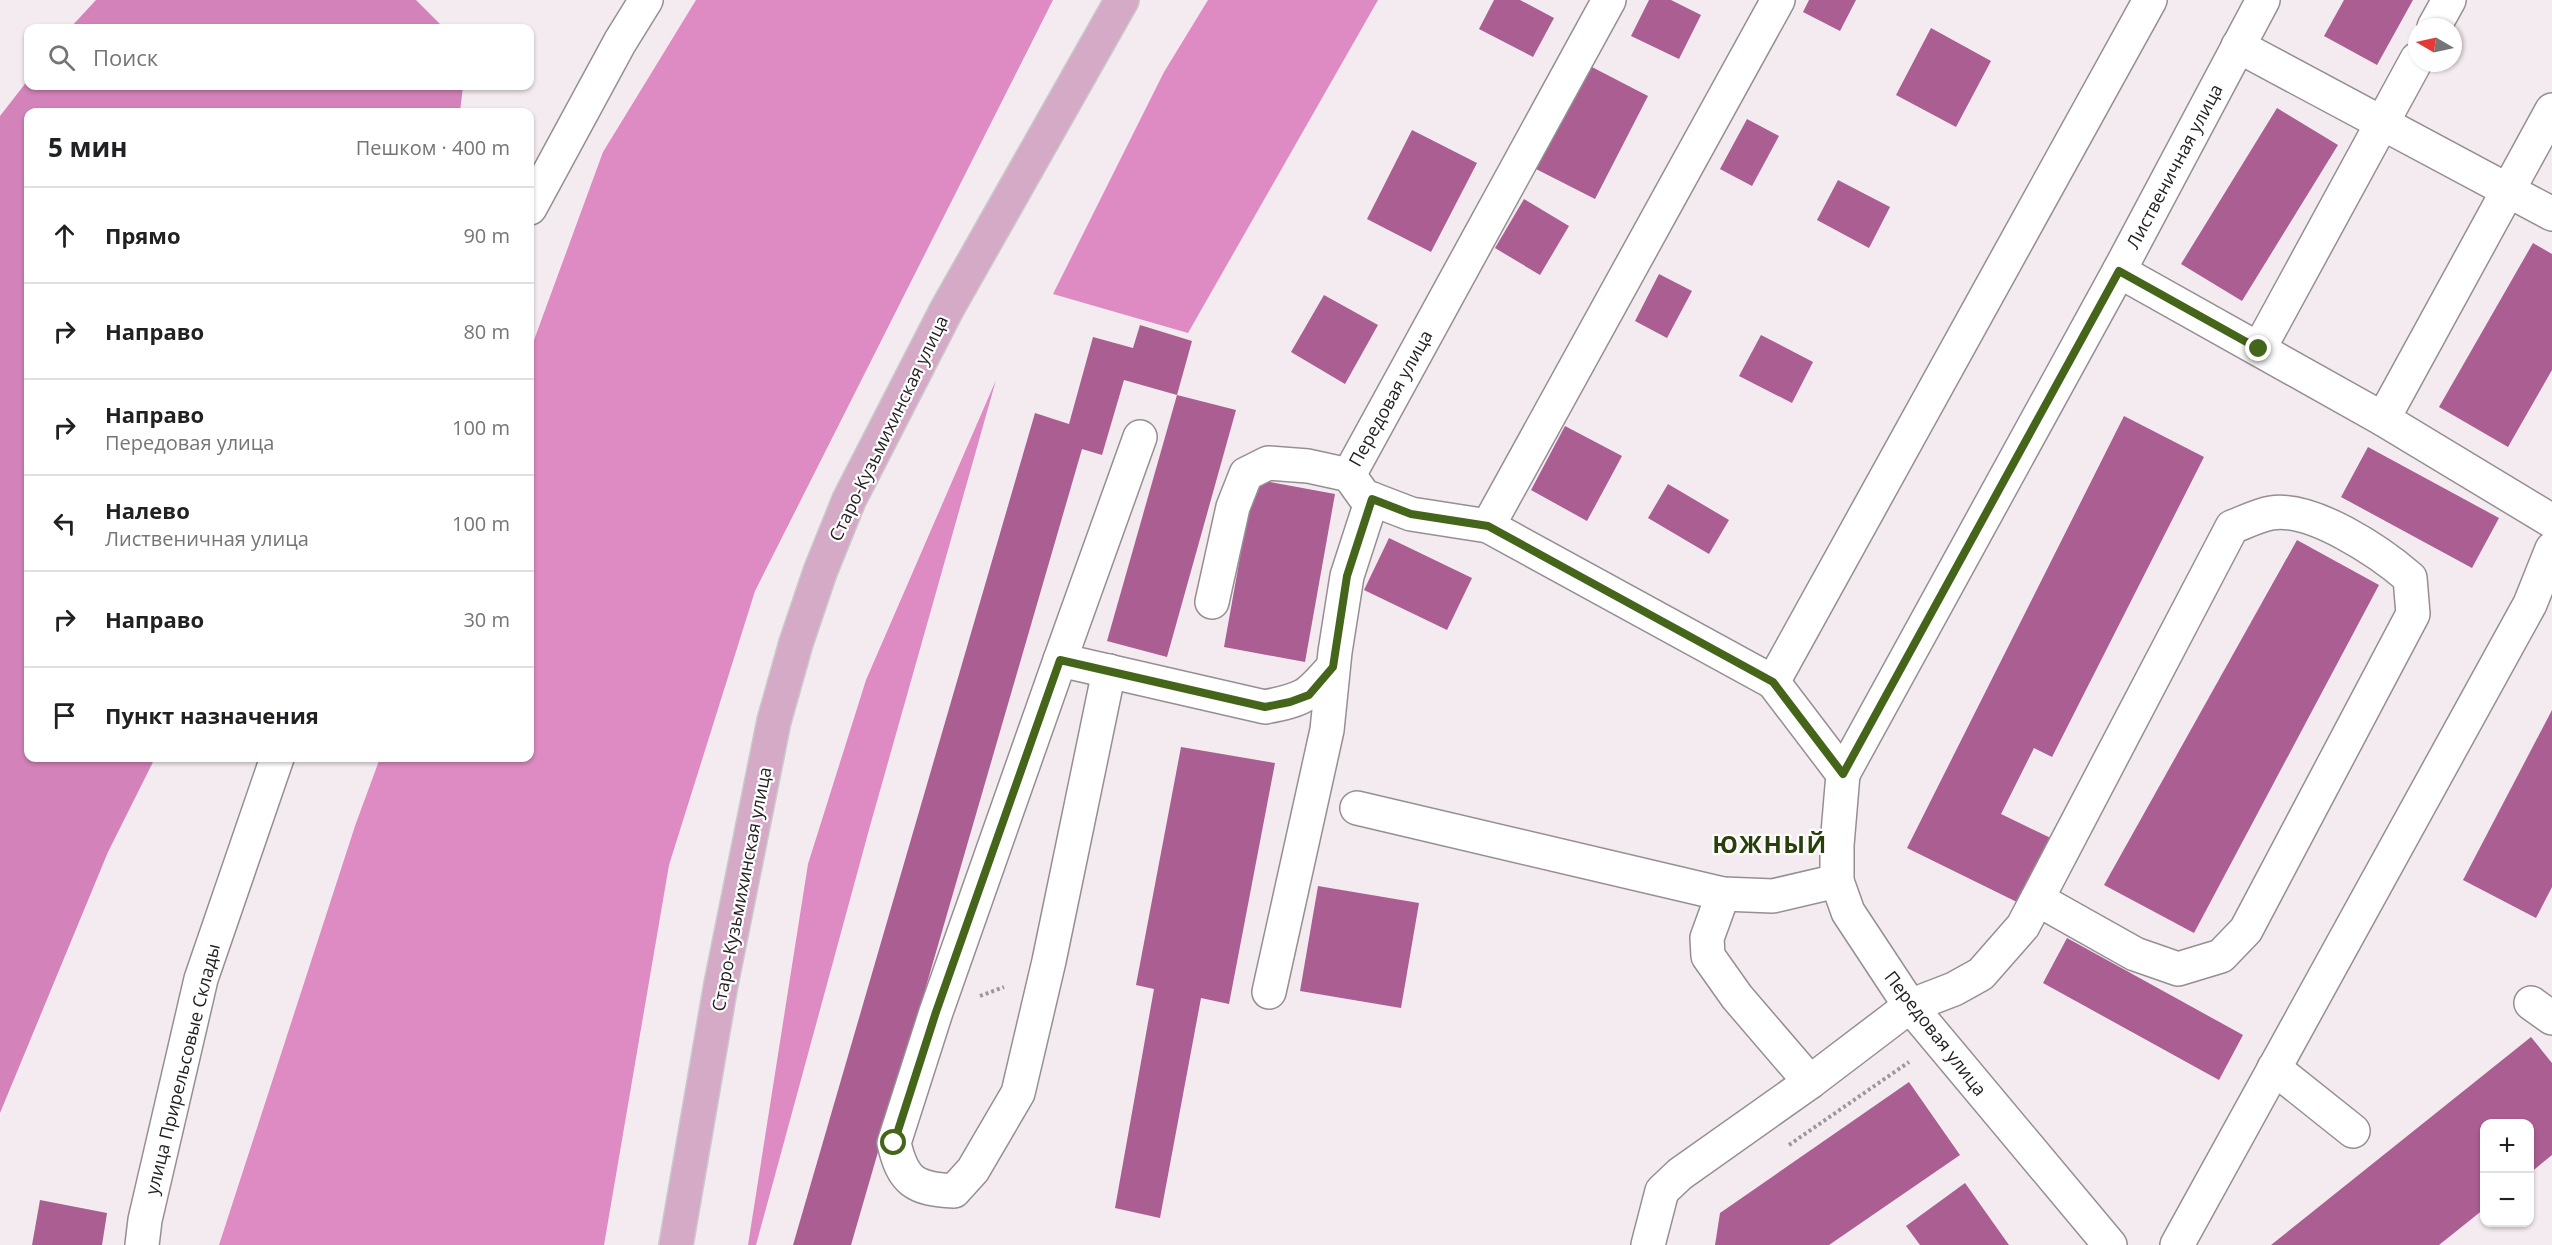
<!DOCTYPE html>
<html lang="ru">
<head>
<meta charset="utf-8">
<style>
	:root { --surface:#fff; --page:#f6f6f6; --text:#202124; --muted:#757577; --line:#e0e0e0 }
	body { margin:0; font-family:"Open Sans",sans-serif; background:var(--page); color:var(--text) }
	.controls { position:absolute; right:18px; bottom:18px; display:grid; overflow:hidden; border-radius:12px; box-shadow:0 2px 4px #0004 }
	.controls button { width:54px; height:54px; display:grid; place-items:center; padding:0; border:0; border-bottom:2px solid var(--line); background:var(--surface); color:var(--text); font:30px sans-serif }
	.compass { position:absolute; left:2408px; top:18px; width:54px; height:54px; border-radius:50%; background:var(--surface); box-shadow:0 2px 4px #0004; rotate:279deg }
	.stop { position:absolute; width:18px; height:18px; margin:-14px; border:4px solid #45651b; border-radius:50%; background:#fff }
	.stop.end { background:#45651b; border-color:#fff; box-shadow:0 2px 6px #0008 }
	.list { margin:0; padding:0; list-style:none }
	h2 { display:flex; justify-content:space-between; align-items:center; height:78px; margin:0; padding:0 24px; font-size:26px }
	h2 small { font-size:20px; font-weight:400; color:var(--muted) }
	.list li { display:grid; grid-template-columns:39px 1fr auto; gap:18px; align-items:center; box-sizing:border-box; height:96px; padding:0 24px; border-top:2px solid var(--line) }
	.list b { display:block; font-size:22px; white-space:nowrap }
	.list p { margin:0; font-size:20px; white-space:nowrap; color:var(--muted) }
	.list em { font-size:20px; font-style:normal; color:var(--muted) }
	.icon { flex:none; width:33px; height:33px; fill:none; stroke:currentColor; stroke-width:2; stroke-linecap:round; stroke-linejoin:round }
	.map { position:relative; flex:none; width:2552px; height:1245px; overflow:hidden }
	.search { position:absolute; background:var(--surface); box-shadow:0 2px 4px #0004; left:24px; top:24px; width:510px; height:66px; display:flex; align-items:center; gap:15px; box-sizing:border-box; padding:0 21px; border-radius:12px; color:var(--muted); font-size:22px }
	.panel { position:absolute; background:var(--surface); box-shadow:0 2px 4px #0004; left:24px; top:108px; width:510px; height:654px; border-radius:12px }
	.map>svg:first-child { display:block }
	.forest { fill:#dd8bc2 }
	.water { fill:#d383b9 }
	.building { fill:#ab5e92 }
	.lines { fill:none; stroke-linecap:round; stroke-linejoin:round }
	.minor-casing { stroke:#968e93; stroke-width:36 }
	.major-casing { stroke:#cacaca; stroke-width:36 }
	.path { stroke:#9d969b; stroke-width:4; stroke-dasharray:3 3; stroke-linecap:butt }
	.minor { stroke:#fff; stroke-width:33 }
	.major { stroke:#d5aac7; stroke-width:33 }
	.route { stroke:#45651b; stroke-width:8 }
	.labels { text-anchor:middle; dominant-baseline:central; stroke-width:4.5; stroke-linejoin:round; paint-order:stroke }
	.street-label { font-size:18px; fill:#242123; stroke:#fff }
	.district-label { font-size:24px; font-weight:bold; letter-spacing:1.5px; fill:#2a400c; stroke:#fff }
</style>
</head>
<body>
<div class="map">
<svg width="2552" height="1245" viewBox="0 0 2552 1245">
	<rect width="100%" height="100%" fill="#f4ebf1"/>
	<g class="forest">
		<polygon points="696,0 1053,0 755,591 669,865 604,1245 219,1245 355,826 380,758 530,758 530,351 603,152"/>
		<polygon points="1208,0 1378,0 1188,333 1053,294 1164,72"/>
		<polygon points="996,380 870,826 756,1245 748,1245 808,864 866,680"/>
	</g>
	<g class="water">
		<polygon points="96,0 416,0 444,28 70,28"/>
		<polygon points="28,80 28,86 463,86 460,112 28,112 28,758 155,758 108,852 0,1113 0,116"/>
	</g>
	<g class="building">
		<polygon points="1494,0 1520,0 1554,18 1533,57 1479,29"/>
		<polygon points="1649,0 1671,0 1701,15 1679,59 1631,36"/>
		<polygon points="1809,0 1856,0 1840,31 1803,12"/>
		<polygon points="2344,0 2413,0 2377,65 2324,36"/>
		<polygon points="1931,28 1991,61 1956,127 1896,95"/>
		<polygon points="1588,65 1648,96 1595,199 1536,169"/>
		<polygon points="2277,108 2338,145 2242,301 2181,264"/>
		<polygon points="1747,119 1779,136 1752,186 1720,169"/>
		<polygon points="1412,130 1477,163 1431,252 1367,219"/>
		<polygon points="1838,180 1890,207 1869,248 1817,220"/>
		<polygon points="1524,199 1569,226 1540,275 1495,248"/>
		<polygon points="2533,243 2552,254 2552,370 2508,447 2439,407"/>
		<polygon points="1659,274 1692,291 1667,338 1635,321"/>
		<polygon points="1324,295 1378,325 1345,384 1291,352"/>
		<polygon points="1140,325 1192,341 1177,395 1124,380 1102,455 1082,449 851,1245 793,1245 1035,413 1069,424 1093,337 1133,348"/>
		<polygon points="1761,335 1813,362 1792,403 1739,376"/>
		<polygon points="1177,395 1236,410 1167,657 1107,641"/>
		<polygon points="2124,416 2204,457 2052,757 2034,748 2001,814 2057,841 2025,906 1907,848"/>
		<polygon points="1565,426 1622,456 1587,521 1531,490"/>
		<polygon points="2368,447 2499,518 2472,568 2341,497"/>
		<polygon points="1254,479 1335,494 1305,662 1224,647"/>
		<polygon points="1668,484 1729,520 1709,554 1648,518"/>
		<polygon points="1389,538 1472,578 1447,630 1364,590"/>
		<polygon points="2297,540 2379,585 2194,933 2104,885"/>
		<polygon points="2552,710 2552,887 2536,918 2463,880"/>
		<polygon points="1181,747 1275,763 1229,1004 1201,998 1160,1218 1115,1208 1154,989 1136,985"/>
		<polygon points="1318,886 1419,903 1401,1008 1300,991"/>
		<polygon points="2067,938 2243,1035 2219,1080 2043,983"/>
		<polygon points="2531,1037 2552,1063 2552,1155 2530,1173 2530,1124 2484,1124 2484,1209 2439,1245 2271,1245"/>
		<polygon points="1909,1082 1960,1155 1829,1245 1715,1245 1720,1213"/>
		<polygon points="1965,1183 2009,1245 1920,1245 1906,1226"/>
		<polygon points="40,1200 107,1213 102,1245 32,1245"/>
	</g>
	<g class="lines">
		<defs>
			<g id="minor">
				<polyline points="1609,0 1349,475 1364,496 1411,514 1488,526 1773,682 1843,774 1837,845 1837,881 1848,912 1910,1006 2110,1245"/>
				<polyline points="2434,27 2449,0"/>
				<polyline points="2238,46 2552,214"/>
				<polyline points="530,208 620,42 646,0"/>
				<polyline points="2119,271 2383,419 2552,521"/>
				<polyline points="2259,349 2417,59"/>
				<polyline points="2383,419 2552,110"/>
				<path d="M1140,437l-80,223 205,47c40,-8 42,-10 68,-40"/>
				<polyline points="1488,526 1778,0"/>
				<polyline points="1212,602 1233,507 1246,474 1268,463 1308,466 1349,475"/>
				<path d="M1060,660l-124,352 -42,131c9,39 21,46 60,48l19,-21 45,-77 31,-132 60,-290"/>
				<polyline points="1773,682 2150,0"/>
				<polyline points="1843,774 2119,271 2263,0"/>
				<polyline points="1357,808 1723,894 1773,896 1837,881"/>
				<polyline points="1723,894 1707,938 1708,956 1737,997 1810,1082"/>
				<polyline points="1269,992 1327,730 1335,652 1347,576 1372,499"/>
				<polyline points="2531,1003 2552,1018"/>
				<polyline points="2274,1068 2353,1131"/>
				<polyline points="142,1245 145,1220 201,979 277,758"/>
				<path d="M1648,1245l14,-54 18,-17 130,-92 100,-76 44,-17 27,-15 42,-48 209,-399c13,-5 27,-12 39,-14 41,-7 109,39 139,65l3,36 -167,316 -25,26 -43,13 -43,-15 -98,-55"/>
				<polyline points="2177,1245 2530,604 2552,549"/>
			</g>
			<polyline id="major" points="676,1245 721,984 774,721 796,643 820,572 849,500 947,309 1122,0"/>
		</defs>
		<use href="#minor" class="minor-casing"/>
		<use href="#major" class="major-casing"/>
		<g class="path">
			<polyline points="980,996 1004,987"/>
			<polyline points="1789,1145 1909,1062"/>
		</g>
		<use href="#minor" class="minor"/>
		<use href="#major" class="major"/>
	</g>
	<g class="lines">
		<polyline class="route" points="894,1143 936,1012 1060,660 1265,707 1290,702 1309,695 1333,667 1347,576 1372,499 1411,514 1488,526 1773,682 1843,774 2119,271 2259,349"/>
	</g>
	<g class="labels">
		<g class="street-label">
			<text transform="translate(2174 166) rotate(-62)">Лиственичная улица</text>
			<text transform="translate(1390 398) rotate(-61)">Передовая улица</text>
			<text transform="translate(888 428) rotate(-64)">Старо-Кузьмихинская улица</text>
			<text transform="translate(741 889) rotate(-79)">Старо-Кузьмихинская улица</text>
			<text transform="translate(1936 1033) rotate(52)">Передовая улица</text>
			<text transform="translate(182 1069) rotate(-76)">улица Прирельсовые Склады</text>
		</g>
		<g class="district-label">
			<text x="1770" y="843">ЮЖНЫЙ</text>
		</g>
	</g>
</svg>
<div class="controls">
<button>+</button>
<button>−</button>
</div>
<svg class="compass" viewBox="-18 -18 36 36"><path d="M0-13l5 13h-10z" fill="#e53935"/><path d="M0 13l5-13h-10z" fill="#757577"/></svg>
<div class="stop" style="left:894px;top:1143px"></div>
<div class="stop end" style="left:2259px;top:349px"></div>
<div class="search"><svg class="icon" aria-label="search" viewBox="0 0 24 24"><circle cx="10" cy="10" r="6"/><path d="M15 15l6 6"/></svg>Поиск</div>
<section class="panel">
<h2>5 мин<small>Пешком · 400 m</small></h2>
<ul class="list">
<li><svg class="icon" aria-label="ahead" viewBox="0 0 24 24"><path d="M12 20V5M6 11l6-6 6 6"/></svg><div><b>Прямо</b></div><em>90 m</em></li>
<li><svg class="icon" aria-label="right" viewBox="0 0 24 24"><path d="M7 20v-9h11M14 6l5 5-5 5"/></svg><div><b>Направо</b></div><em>80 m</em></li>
<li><svg class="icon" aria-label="right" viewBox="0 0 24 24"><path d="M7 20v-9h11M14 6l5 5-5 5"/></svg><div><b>Направо</b><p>Передовая улица</p></div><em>100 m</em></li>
<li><svg class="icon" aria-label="left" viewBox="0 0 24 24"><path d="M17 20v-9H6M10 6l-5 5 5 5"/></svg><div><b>Налево</b><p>Лиственичная улица</p></div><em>100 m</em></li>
<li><svg class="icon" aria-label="right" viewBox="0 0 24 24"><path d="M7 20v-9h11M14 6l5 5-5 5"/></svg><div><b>Направо</b></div><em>30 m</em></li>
<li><svg class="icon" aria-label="arrive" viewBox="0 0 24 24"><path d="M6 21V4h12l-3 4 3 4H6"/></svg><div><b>Пункт назначения</b></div></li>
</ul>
</section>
</div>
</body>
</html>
